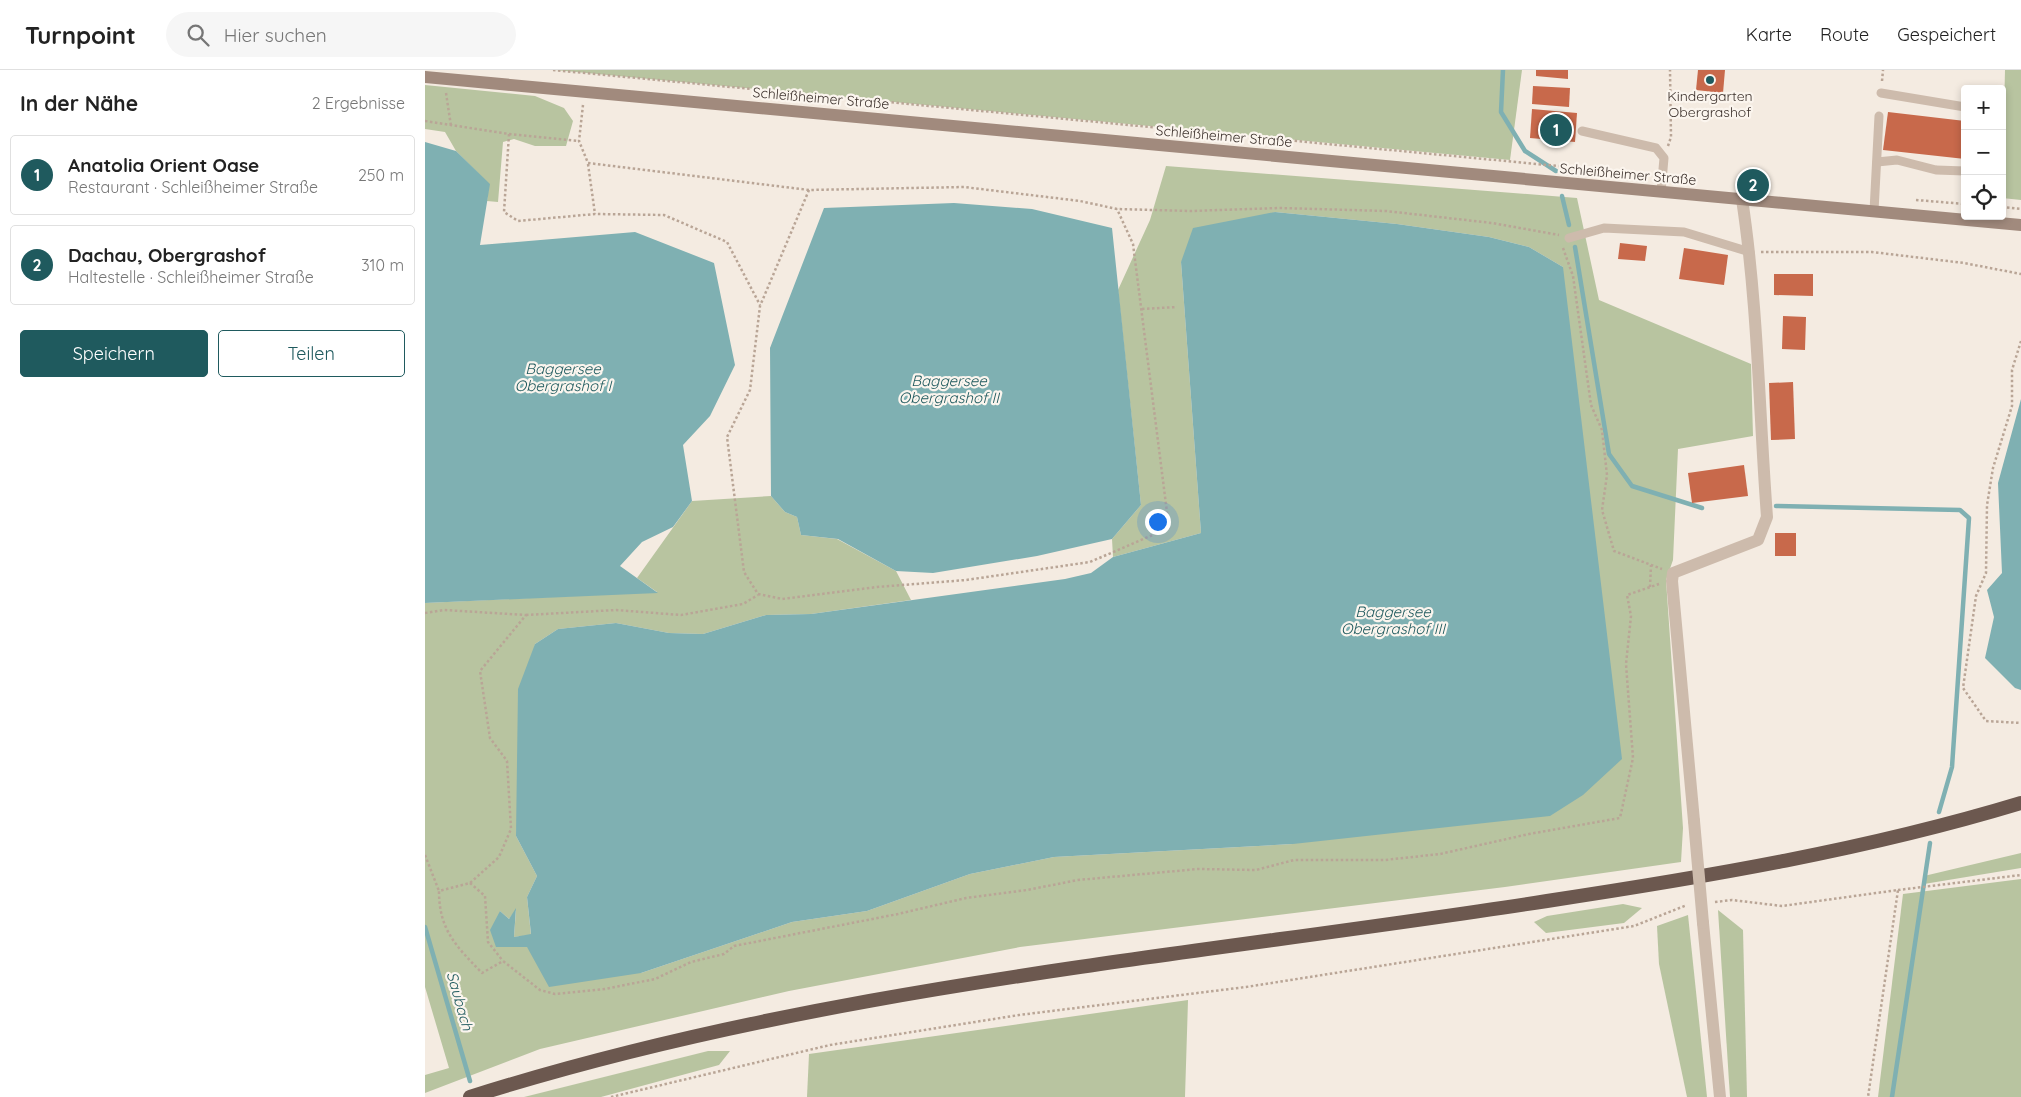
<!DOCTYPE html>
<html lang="de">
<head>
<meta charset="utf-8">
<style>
	:root { --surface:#fff; --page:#f6f6f6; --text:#222; --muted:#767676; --line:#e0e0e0; --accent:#1f5a5e }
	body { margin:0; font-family:Quicksand,sans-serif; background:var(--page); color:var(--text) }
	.controls { position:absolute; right:15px; top:15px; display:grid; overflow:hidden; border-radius:5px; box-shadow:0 2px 8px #0003 }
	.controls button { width:45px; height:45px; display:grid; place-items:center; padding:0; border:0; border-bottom:1px solid var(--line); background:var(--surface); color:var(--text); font:25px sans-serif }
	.you { position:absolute; left:732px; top:451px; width:18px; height:18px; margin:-12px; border:4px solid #fff; border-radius:50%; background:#1a73e8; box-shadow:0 0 0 8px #1a73e833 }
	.badge { display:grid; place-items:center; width:32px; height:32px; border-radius:50%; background:var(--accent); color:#fff; font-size:16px; font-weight:700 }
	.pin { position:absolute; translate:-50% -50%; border:2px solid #fff; box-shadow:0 1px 5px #0006 }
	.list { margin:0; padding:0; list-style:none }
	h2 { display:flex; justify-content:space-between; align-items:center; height:65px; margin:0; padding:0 20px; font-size:21px }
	h2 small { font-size:16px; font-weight:400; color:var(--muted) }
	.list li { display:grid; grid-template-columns:32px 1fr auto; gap:15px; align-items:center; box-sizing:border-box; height:80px; margin:0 10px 10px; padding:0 10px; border:1px solid var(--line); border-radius:5px }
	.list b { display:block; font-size:19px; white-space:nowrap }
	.list p { margin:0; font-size:16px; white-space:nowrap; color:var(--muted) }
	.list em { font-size:16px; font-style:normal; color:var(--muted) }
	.actions { display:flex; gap:10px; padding:15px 20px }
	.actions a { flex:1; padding:11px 0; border:1px solid var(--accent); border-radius:5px; text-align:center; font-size:18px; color:var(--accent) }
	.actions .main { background:var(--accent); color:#fff }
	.icon { flex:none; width:28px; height:28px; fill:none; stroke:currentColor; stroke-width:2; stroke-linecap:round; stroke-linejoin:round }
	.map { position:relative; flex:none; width:1596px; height:1027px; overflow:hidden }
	header { display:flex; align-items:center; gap:30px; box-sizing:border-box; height:70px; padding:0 25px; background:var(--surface); border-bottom:1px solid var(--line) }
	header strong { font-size:24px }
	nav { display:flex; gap:28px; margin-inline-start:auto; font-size:18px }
	.search { width:350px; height:45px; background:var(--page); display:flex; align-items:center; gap:12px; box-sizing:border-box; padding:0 18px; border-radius:28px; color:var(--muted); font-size:19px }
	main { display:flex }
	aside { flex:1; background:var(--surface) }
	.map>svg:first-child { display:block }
	.green { fill:#b8c4a0 }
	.water { fill:#7fb0b2 }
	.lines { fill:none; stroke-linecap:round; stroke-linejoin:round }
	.stream { stroke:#7fb0b2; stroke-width:4.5 }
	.building { fill:#c8694b }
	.path { stroke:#b9a596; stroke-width:2.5; stroke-dasharray:2.5 2.5; stroke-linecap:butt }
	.service { stroke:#cdbbac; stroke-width:9 }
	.minor { stroke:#cdbbac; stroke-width:12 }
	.secondary { stroke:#a18a7d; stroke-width:12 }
	.trunk { stroke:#6c584f; stroke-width:14 }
	.minor-bridge { stroke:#cdbbac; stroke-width:12 }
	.poi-dot { fill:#1f5a5e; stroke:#fbf5ee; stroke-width:2 }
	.labels { text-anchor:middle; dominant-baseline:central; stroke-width:4.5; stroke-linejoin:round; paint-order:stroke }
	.poi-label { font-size:14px; fill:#3b302b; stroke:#fbf5ee }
	.street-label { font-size:14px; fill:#3b302b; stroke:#fbf5ee }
	.water-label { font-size:15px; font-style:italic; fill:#1f5a5e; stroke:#fbf5ee }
</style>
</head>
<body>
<header>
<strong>Turnpoint</strong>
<div class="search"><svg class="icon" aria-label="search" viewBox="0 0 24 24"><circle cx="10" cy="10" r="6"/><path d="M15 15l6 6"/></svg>Hier suchen</div>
<nav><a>Karte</a><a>Route</a><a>Gespeichert</a></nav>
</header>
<main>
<aside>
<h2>In der Nähe<small>2 Ergebnisse</small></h2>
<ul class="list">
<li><span class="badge">1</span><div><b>Anatolia Orient Oase</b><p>Restaurant · Schleißheimer Straße</p></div><em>250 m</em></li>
<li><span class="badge">2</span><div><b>Dachau, Obergrashof</b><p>Haltestelle · Schleißheimer Straße</p></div><em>310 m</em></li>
</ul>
<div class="actions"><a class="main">Speichern</a><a>Teilen</a></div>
</aside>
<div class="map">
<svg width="1596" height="1027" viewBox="0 0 1596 1027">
	<rect width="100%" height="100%" fill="#f4ebe1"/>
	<g class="green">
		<polygon points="130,0 1097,0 1085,90"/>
		<polygon points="1580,0 1596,0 1596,130 1577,128"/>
		<polygon points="0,15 110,26 139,38 148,51 141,76 110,76 89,69 78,72 73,132 62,131 64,114 31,81 20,62 0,59"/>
		<polygon points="741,96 1152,128 1174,230 1326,294 1328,366 1253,379 1248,490 1241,510 1258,758 1256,792 1080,817 595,877 364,921 115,979 0,1023 0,1005 24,998 0,917 0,533 232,522 212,508 267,431 346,426 360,442 372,447 376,465 412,469 471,501 486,530 386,544 341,545 278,564 244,563 191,553 133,559 110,574 91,766 112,806 102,827 106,865 89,867 91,840 84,849 75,841 71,877 102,877 216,903 367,852 442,841 545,804 629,787 868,774 1138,197 1104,177 1064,167 972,154 850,142 756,192 776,463 688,487 687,469 716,435 693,220 725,150"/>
		<polygon points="1596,783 1596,798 1499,814 1499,806"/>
		<polygon points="1596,809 1596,1027 1453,1027 1478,824"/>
		<polygon points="1198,834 1217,838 1199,853 1121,863 1109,852 1122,846"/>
		<polygon points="1293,840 1318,860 1322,1027 1305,1027"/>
		<polygon points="1263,845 1282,1027 1262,1027 1234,894 1232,856"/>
		<polygon points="763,930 760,1027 382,1027 384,984"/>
		<polygon points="283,981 305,981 294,995 176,1027 99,1027"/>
	</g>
	<g class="water">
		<polygon points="0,72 31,81 65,114 55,175 210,162 289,193 310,295 285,346 258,375 267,431 248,457 217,472 195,496 233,523 0,533"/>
		<polygon points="529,133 607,139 687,158 716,435 687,469 612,486 508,503 471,501 413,469 376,465 372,447 360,442 346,426 345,278 399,138"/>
		<polygon points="850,142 972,154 1064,167 1104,177 1138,197 1197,689 1158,725 1125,746 868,774 629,787 545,804 442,841 367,852 216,903 124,917 102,877 71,877 65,860 75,841 84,849 91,838 89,867 106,864 102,827 112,806 91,766 93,619 110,574 133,559 191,553 244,563 278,564 341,545 386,544 640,509 666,503 688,487 776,463 756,192 768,158"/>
		<polygon points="1596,329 1596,620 1590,618 1560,588 1569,547 1562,520 1577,503 1573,413"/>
	</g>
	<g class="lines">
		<g class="stream">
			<polyline points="1078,0 1076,42 1100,81 1131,101"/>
			<polyline points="1137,126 1144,155"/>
			<polyline points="1150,177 1184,384 1207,416 1277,438"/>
			<polyline points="1351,436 1535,440 1544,448 1527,697 1514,742"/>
			<polyline points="0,857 45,1011"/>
			<polyline points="1467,1027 1505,773"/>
		</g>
	</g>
	<g class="building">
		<polygon points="1111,0 1143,0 1143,9 1111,6"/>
		<polygon points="1273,0 1300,0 1298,23 1271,20"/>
		<polygon points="1108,16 1145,18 1144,37 1107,34"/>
		<polygon points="1107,39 1152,43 1150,72 1105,68"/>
		<polygon points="1463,42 1540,51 1540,89 1458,80"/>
		<polygon points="1195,173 1222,176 1220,191 1193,189"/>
		<polygon points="1259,178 1303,185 1299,215 1254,209"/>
		<polygon points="1349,204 1388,204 1388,226 1349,225"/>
		<polygon points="1358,246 1381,247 1380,280 1357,279"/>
		<polygon points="1368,312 1370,369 1346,370 1344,313"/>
		<polygon points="1319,395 1323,426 1267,433 1263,403"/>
		<rect x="1350" y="463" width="21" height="23"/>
	</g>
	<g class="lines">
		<g class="path">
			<polyline points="128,0 1227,105"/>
			<polyline points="1457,11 1458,0"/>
			<polyline points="21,23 26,56"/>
			<polyline points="158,35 154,71 163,93 384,120 539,117 655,131 692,139 766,141 855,138 961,141 1067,153 1134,165"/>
			<polyline points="0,51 84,64 79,142 93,151 170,144 239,145 302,172 335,235"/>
			<polyline points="84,64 154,71"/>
			<polyline points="1243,76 1246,67 1245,0"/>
			<polyline points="163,94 170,144"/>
			<polyline points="384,120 335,236 325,320 302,367 319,502 333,524 357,529 452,517 541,510 665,492 744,458 708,174 692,139"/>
			<polyline points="1491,130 1540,134"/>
			<polyline points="1577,137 1596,139"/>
			<polyline points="1138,178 1148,206 1166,335 1177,360 1182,405 1177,440 1189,481 1237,499"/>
			<polyline points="1336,182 1447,182 1539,193 1596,204"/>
			<polyline points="717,239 752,237"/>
			<polyline points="1596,271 1587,300 1587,336 1568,398 1562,435 1561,503 1551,526 1538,618 1561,651 1596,653"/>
			<polyline points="1225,517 1226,495"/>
			<path d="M0,543l19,-3 82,5 -46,56 10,67 17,23 4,68 -12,28 -29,26 -31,8c0,39 17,55 43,82l21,-12 37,29 15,4 50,-5 50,-10 36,-17 33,-8 10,-8 164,-32 68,-16 61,-8 51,-10 120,-11 58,1 38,-10h91l55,-6 89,-20 91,-16 13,-60 -7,-94 5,-48 -4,-21 32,-11"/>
			<polyline points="101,545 191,540 256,545 318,534 333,525"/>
			<polyline points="0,785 14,821"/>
			<polyline points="45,813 60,826 63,872 78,891"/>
			<polyline points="1473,820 1596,805"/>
			<polyline points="1290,832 1307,830 1357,836 1473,820 1443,1027"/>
			<polyline points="186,1027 405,975 594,945 821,917 1209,856 1262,835"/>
		</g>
		<g class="service">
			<polyline points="1456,23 1540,37"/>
			<polyline points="1157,61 1231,78 1239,88 1236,122"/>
			<polyline points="1452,92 1472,90 1511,100 1540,101"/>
			<polyline points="1449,141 1454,46"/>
			<polyline points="1144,168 1179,158 1259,162 1325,182"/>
		</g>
		<g class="minor">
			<path d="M1269,751l-22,-240 1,-8 85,-33 9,-23c-8,-106 -9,-212 -25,-318"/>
			<polyline points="1278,853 1295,1027"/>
		</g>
		<polyline class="secondary" points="0,7 1596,155"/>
		<path class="trunk" d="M45,1027c349,-111 717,-140 1077,-196 159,-24 319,-51 474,-98"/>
		<polyline class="minor-bridge" points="1269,751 1278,853"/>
	</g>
	<circle class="poi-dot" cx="1285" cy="10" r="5"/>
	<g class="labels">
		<g class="poi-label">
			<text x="1285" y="26">Kindergarten<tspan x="1285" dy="16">Obergrashof</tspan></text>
		</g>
		<g class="street-label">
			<text transform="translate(396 28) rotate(5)">Schleißheimer Straße</text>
			<text transform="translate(799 66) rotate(5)">Schleißheimer Straße</text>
			<text transform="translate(1203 104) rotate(5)">Schleißheimer Straße</text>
		</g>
		<g class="water-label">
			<text x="138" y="298">Baggersee<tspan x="138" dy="17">Obergrashof I</tspan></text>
			<text x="524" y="310">Baggersee<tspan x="524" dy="17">Obergrashof II</tspan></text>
			<text x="968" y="541">Baggersee<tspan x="968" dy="17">Obergrashof III</tspan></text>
			<text transform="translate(35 931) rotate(74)">Saubach</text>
		</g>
	</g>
</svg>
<div class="controls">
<button>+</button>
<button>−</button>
<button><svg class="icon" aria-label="locate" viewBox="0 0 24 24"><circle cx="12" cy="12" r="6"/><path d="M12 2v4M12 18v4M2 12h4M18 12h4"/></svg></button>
</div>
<div class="you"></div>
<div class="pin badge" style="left:1131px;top:60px">1</div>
<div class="pin badge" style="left:1328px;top:115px">2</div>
</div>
</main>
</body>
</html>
